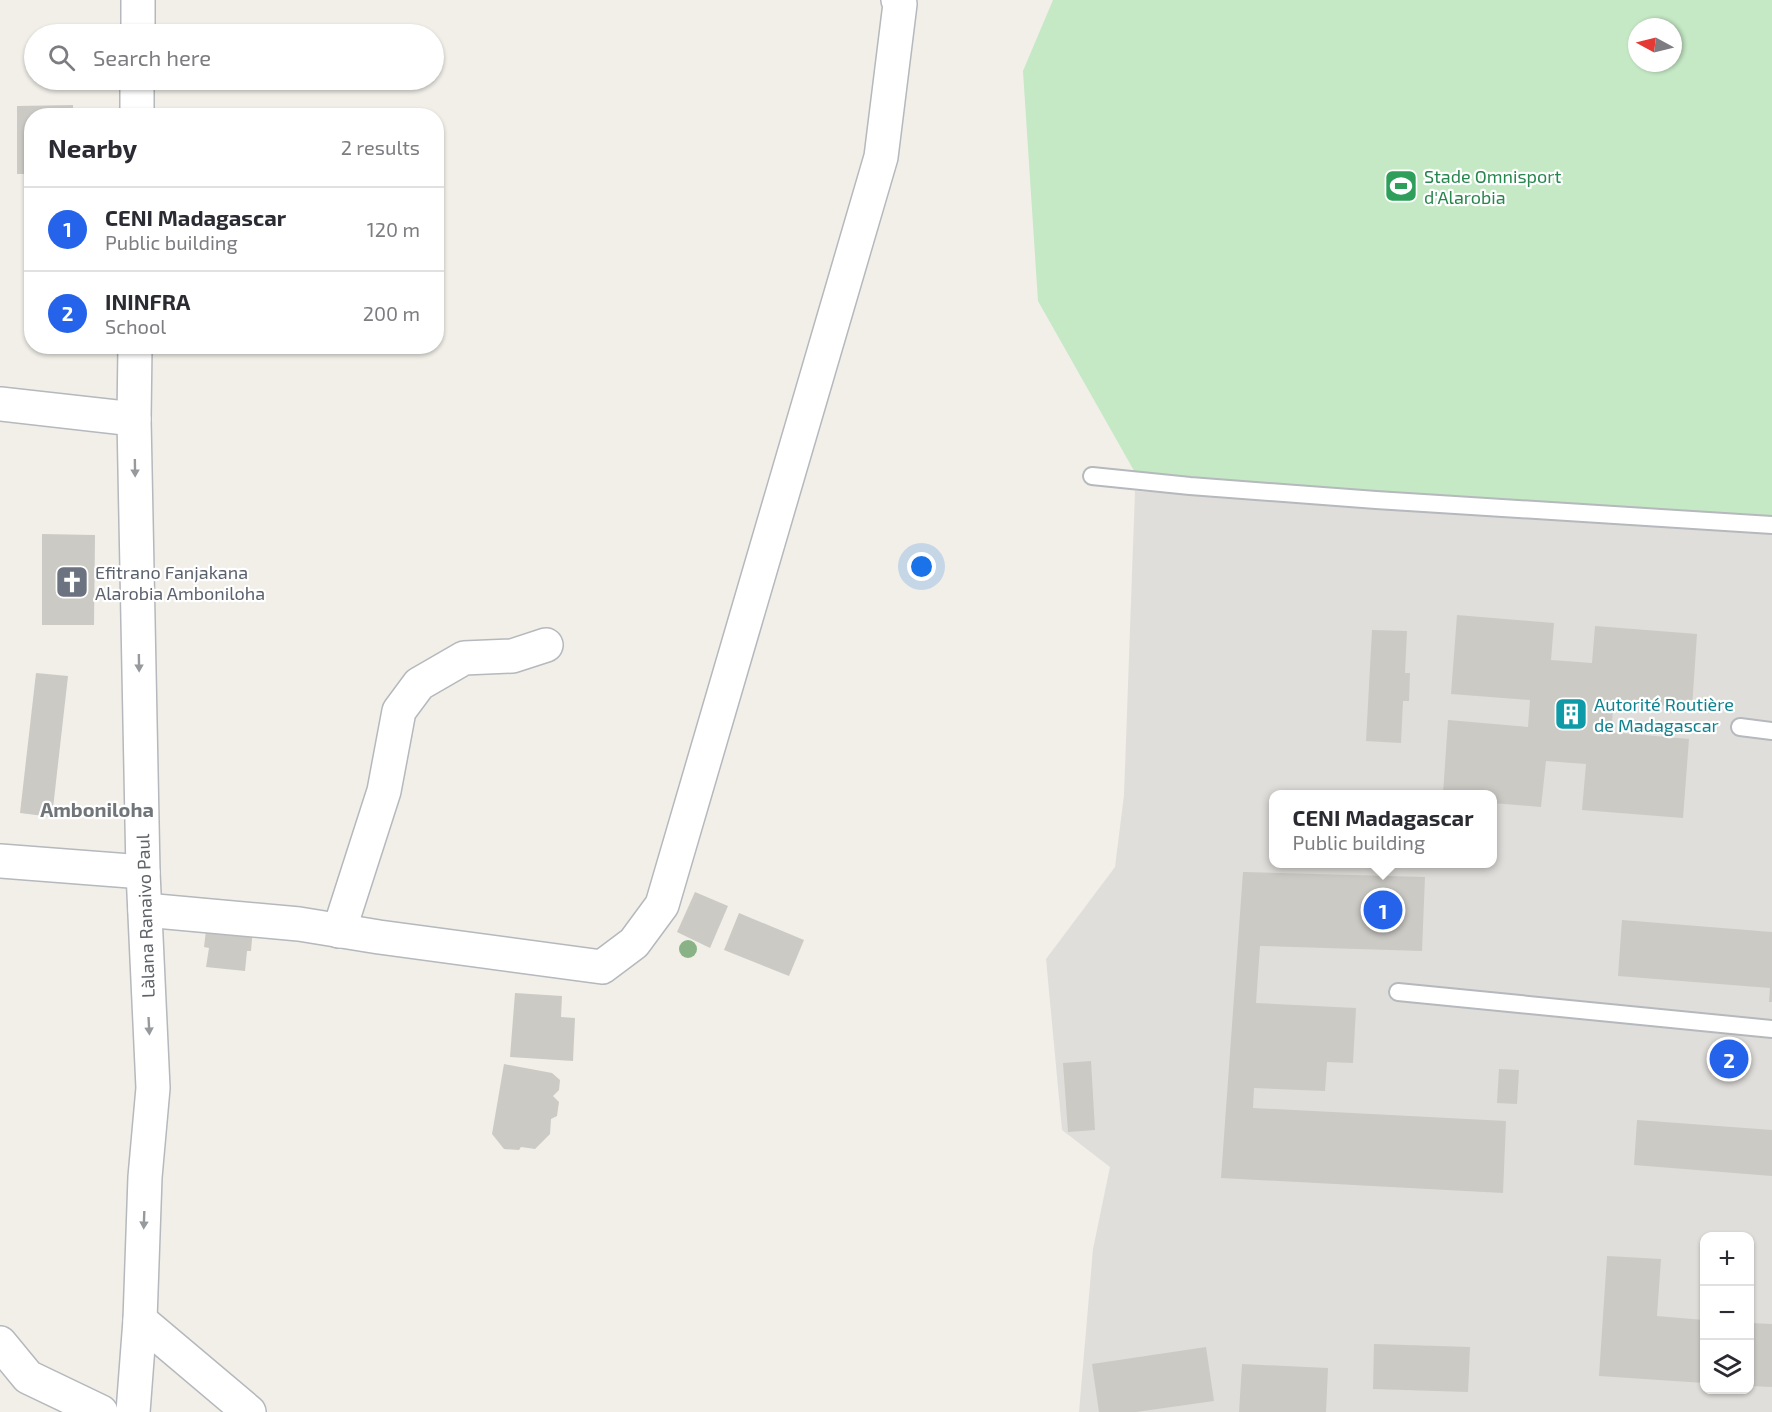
<!DOCTYPE html>
<html lang="en">
<head>
<meta charset="utf-8">
<style>
	:root { --surface:#fff; --page:#f2f2f3; --text:#2b2b33; --muted:#7c7c81; --line:#e1e1e2; --accent:#2563eb }
	body { margin:0; font-family:"Exo 2",sans-serif; background:var(--page); color:var(--text) }
	.controls { position:absolute; right:18px; bottom:18px; display:grid; overflow:hidden; border-radius:12px; box-shadow:0 2px 4px #0004 }
	.controls button { width:54px; height:54px; display:grid; place-items:center; padding:0; border:0; border-bottom:2px solid var(--line); background:var(--surface); color:var(--text); font:30px sans-serif }
	.compass { position:absolute; left:1628px; top:18px; width:54px; height:54px; border-radius:50%; background:var(--surface); box-shadow:0 2px 4px #0004; rotate:277deg }
	.you { position:absolute; left:922px; top:567px; width:21px; height:21px; margin:-15px; border:4px solid #fff; border-radius:50%; background:#1a73e8; box-shadow:0 0 0 9px #1a73e833 }
	.badge { display:grid; place-items:center; width:39px; height:39px; border-radius:50%; background:var(--accent); color:#fff; font-size:20px; font-weight:700 }
	.pin { position:absolute; translate:-50% -50%; border:3px solid #fff; box-shadow:0 2px 6px #0006 }
	.popup { position:absolute; left:1269px; top:790px; width:228px; height:78px; box-sizing:border-box; display:grid; place-content:center; border-radius:12px; background:var(--surface); filter:drop-shadow(0 2px 4px #0005); font-size:20px; white-space:nowrap; color:var(--muted) }
	.popup b { font-size:22px; color:var(--text) }
	.popup::after { content:''; position:absolute; left:50%; top:100%; margin-left:-12px; border:12px solid transparent; border-top-color:var(--surface) }
	.list { margin:0; padding:0; list-style:none }
	h2 { display:flex; justify-content:space-between; align-items:center; height:78px; margin:0; padding:0 24px; font-size:26px }
	h2 small { font-size:20px; font-weight:400; color:var(--muted) }
	.list li { display:grid; grid-template-columns:39px 1fr auto; gap:18px; align-items:center; box-sizing:border-box; height:84px; padding:0 24px; border-top:2px solid var(--line) }
	.list b { display:block; font-size:22px; white-space:nowrap }
	.list p { margin:0; font-size:20px; white-space:nowrap; color:var(--muted) }
	.list em { font-size:20px; font-style:normal; color:var(--muted) }
	.icon { flex:none; width:33px; height:33px; fill:none; stroke:currentColor; stroke-width:2; stroke-linecap:round; stroke-linejoin:round }
	.map { position:relative; flex:none; width:1772px; height:1412px; overflow:hidden }
	.search { position:absolute; background:var(--surface); box-shadow:0 2px 4px #0004; left:24px; top:24px; width:420px; height:66px; display:flex; align-items:center; gap:15px; box-sizing:border-box; padding:0 21px; border-radius:33px; color:var(--muted); font-size:22px }
	.panel { position:absolute; background:var(--surface); box-shadow:0 2px 4px #0004; left:24px; top:108px; width:420px; height:246px; border-radius:24px }
	.map>svg:first-child { display:block }
	.industrial { fill:#e0deda; fill-rule:evenodd }
	.green { fill:#c5e8c5; fill-rule:evenodd }
	.building { fill:#cccac5 }
	.lines { fill:none; stroke-linecap:round; stroke-linejoin:round }
	.service-casing { stroke:#b5b8bc; stroke-width:20 }
	.minor-casing { stroke:#b5b8bc; stroke-width:36 }
	.tertiary-casing { stroke:#b5b8bc; stroke-width:36 }
	.service { stroke:#fff; stroke-width:16 }
	.minor { stroke:#fff; stroke-width:33 }
	.tertiary { stroke:#fff; stroke-width:33 }
	.tree { fill:#89b387 }
	.oneway { fill:#979a9d }
	.labels { text-anchor:middle; dominant-baseline:central; stroke-width:4.5; stroke-linejoin:round; paint-order:stroke }
	.leisure-label { font-size:18px; fill:#27864d; stroke:#fff; text-anchor:start }
	.worship-label { font-size:18px; fill:#5b616d; stroke:#fff; text-anchor:start }
	.culture-label { font-size:18px; fill:#0d838f; stroke:#fff; text-anchor:start }
	.street-label { font-size:18px; fill:#5f6368; stroke:#fff }
	.neighbourhood-label { font-size:20px; font-weight:bold; fill:#70757a; stroke:#fff }
</style>
</head>
<body>
<div class="map">
<svg width="1772" height="1412" viewBox="0 0 1772 1412">
	<rect width="100%" height="100%" fill="#f1efe8"/>
	<path class="industrial" d="M1135,491l637,39v882h-693l14,-163 17,-82 -48,-37 -16,-171 69,-92 9,-72zM1274,794h218v70h-218zM1704,1236h46v154h-46z"/>
	<path class="green" d="M1053,0h719v522l-635,-46 -99,-175 -15,-230zM1637,27h36v36h-36z"/>
	<g class="building">
		<polygon points="73,105 73,116 32,116 32,174 17,174 17,106"/>
		<polygon points="42,534 95,535 94,625 42,625"/>
		<polygon points="1457,615 1554,623 1551,660 1592,663 1595,626 1697,634 1692,708 1614,701 1611,732 1689,739 1683,818 1582,810 1586,764 1546,761 1541,807 1492,803 1492,794 1443,794 1448,720 1528,727 1530,700 1451,694"/>
		<polygon points="1372,630 1407,631 1405,673 1410,673 1409,701 1403,701 1401,743 1366,741"/>
		<polygon points="36,673 68,676 52,817 20,813"/>
		<polygon points="1243,872 1425,877 1422,951 1260,946 1256,1003 1356,1008 1353,1063 1327,1062 1325,1091 1254,1088 1253,1108 1506,1121 1503,1193 1221,1178"/>
		<polygon points="695,892 728,906 710,948 677,932"/>
		<polygon points="739,913 804,940 789,976 724,950"/>
		<polygon points="1622,920 1772,932 1772,1002 1769,1002 1770,988 1618,976"/>
		<polygon points="207,922 253,927 251,951 247,951 245,971 206,967 209,948 204,947"/>
		<polygon points="515,993 562,996 561,1017 575,1018 573,1061 510,1057"/>
		<polygon points="1091,1061 1095,1130 1068,1132 1063,1063"/>
		<polygon points="504,1064 552,1073 560,1080 559,1090 553,1096 559,1102 557,1116 551,1119 550,1134 535,1149 521,1147 519,1150 504,1149 492,1134"/>
		<polygon points="1499,1069 1519,1070 1517,1104 1497,1103"/>
		<polygon points="1637,1120 1772,1130 1772,1176 1634,1165"/>
		<polygon points="1607,1256 1661,1259 1657,1316 1704,1320 1704,1383 1599,1376"/>
		<polygon points="1750,1323 1772,1324 1772,1387 1750,1386"/>
		<polygon points="1374,1344 1470,1347 1468,1392 1373,1389"/>
		<polygon points="1206,1347 1214,1401 1136,1412 1099,1412 1092,1364"/>
		<polygon points="1242,1364 1328,1368 1326,1412 1239,1412"/>
	</g>
	<g class="lines">
		<defs>
			<g id="service">
				<polyline points="1092,476 1190,486 1376,500 1772,525"/>
				<polyline points="1740,727 1772,731"/>
				<polyline points="1398,992 1772,1029"/>
			</g>
			<g id="minor">
				<polyline points="0,404 134,419"/>
				<polyline points="0,861 143,872"/>
				<polyline points="145,910 299,924 379,937 602,967 634,943 662,905 881,157 900,4 898,0"/>
				<polyline points="339,931 384,791 399,711 419,684 464,658 512,656 546,645"/>
				<polyline points="140,1320 249,1412"/>
				<polyline points="0,1343 28,1377 101,1412"/>
			</g>
			<g id="tertiary">
				<polyline points="138,34 138,0"/>
				<polyline points="137,116 137,80"/>
				<polyline points="133,1412 140,1320 145,1177 153,1088 143,872 134,419 135,346"/>
			</g>
		</defs>
		<use href="#service" class="service-casing"/>
		<use href="#minor" class="minor-casing"/>
		<use href="#tertiary" class="tertiary-casing"/>
		<use href="#service" class="service"/>
		<use href="#minor" class="minor"/>
		<use href="#tertiary" class="tertiary"/>
	</g>
	<circle class="tree" cx="688" cy="949" r="9"/>
	<defs><path id="oneway-solid" d="M-6-.8H1V-3.2L6.5 0L1 3.2V.8H-6Z" transform="scale(1.5)"/></defs>
	<g class="oneway">
		<use href="#oneway-solid" transform="translate(135 468) rotate(89)"/>
		<use href="#oneway-solid" transform="translate(139 663) rotate(89)"/>
		<use href="#oneway-solid" transform="translate(149 1026) rotate(87)"/>
		<use href="#oneway-solid" transform="translate(144 1220) rotate(92)"/>
	</g>
	<defs>
		<symbol id="stadium-square" viewBox="-11 -11 22 22"><rect x="-9" y="-9" width="18" height="18" rx="4" fill="#2e9e5b" stroke="#fff"/><path d="M0-5a6.5 5 0 1 0 0 10a6.5 5 0 1 0 0-10ZM-3.5-1.8h7v3.6h-7Z" fill="#fff"/></symbol>
		<symbol id="church-square" viewBox="-11 -11 22 22"><rect x="-9" y="-9" width="18" height="18" rx="4" fill="#6b7280" stroke="#fff"/><path d="M-1.2-6h2.4v3.5h3.3v2.4h-3.3V6h-2.4V-.1h-3.3v-2.4h3.3Z" fill="#fff"/></symbol>
		<symbol id="building-square" viewBox="-11 -11 22 22"><rect x="-9" y="-9" width="18" height="18" rx="4" fill="#0f9aa8" stroke="#fff"/><path d="M-4-6H4V6H1V3H-1V6H-4ZM-2.5-4.3h1.7v1.8h-1.7ZM.8-4.3h1.7v1.8H.8ZM-2.5-1h1.7V.8h-1.7ZM.8-1h1.7V.8H.8Z" fill="#fff"/></symbol>
	</defs>
	<g fill-rule="evenodd">
		<use href="#stadium-square" x="1382" y="167" width="38" height="38"/>
		<use href="#church-square" x="53" y="563" width="38" height="38"/>
		<use href="#building-square" x="1552" y="695" width="38" height="38"/>
	</g>
	<g class="labels">
		<g class="leisure-label">
			<text x="1424" y="176">Stade Omnisport<tspan x="1424" dy="21">d'Alarobia</tspan></text>
		</g>
		<g class="worship-label">
			<text x="95" y="572">Efitrano Fanjakana<tspan x="95" dy="21">Alarobia Amboniloha</tspan></text>
		</g>
		<g class="culture-label">
			<text x="1594" y="704">Autorité Routière<tspan x="1594" dy="21">de Madagascar</tspan></text>
		</g>
		<g class="street-label">
			<text transform="translate(145 916) rotate(-92)">Làlana Ranaivo Paul</text>
		</g>
		<g class="neighbourhood-label">
			<text x="97" y="809">Amboniloha</text>
		</g>
	</g>
</svg>
<div class="controls">
<button>+</button>
<button>−</button>
<button><svg class="icon" aria-label="layers" viewBox="0 0 24 24"><path d="M12 4l9 5-9 5-9-5zM3 14l9 5 9-5"/></svg></button>
</div>
<svg class="compass" viewBox="-18 -18 36 36"><path d="M0-13l5 13h-10z" fill="#e53935"/><path d="M0 13l5-13h-10z" fill="#7c7c81"/></svg>
<div class="you"></div>
<div class="pin badge" style="left:1383px;top:910px">1</div>
<div class="popup"><b>CENI Madagascar</b>Public building</div>
<div class="pin badge" style="left:1729px;top:1059px">2</div>
<div class="search"><svg class="icon" aria-label="search" viewBox="0 0 24 24"><circle cx="10" cy="10" r="6"/><path d="M15 15l6 6"/></svg>Search here</div>
<section class="panel">
<h2>Nearby<small>2 results</small></h2>
<ul class="list">
<li><span class="badge">1</span><div><b>CENI Madagascar</b><p>Public building</p></div><em>120 m</em></li>
<li><span class="badge">2</span><div><b>ININFRA</b><p>School</p></div><em>200 m</em></li>
</ul>
</section>
</div>
</body>
</html>
